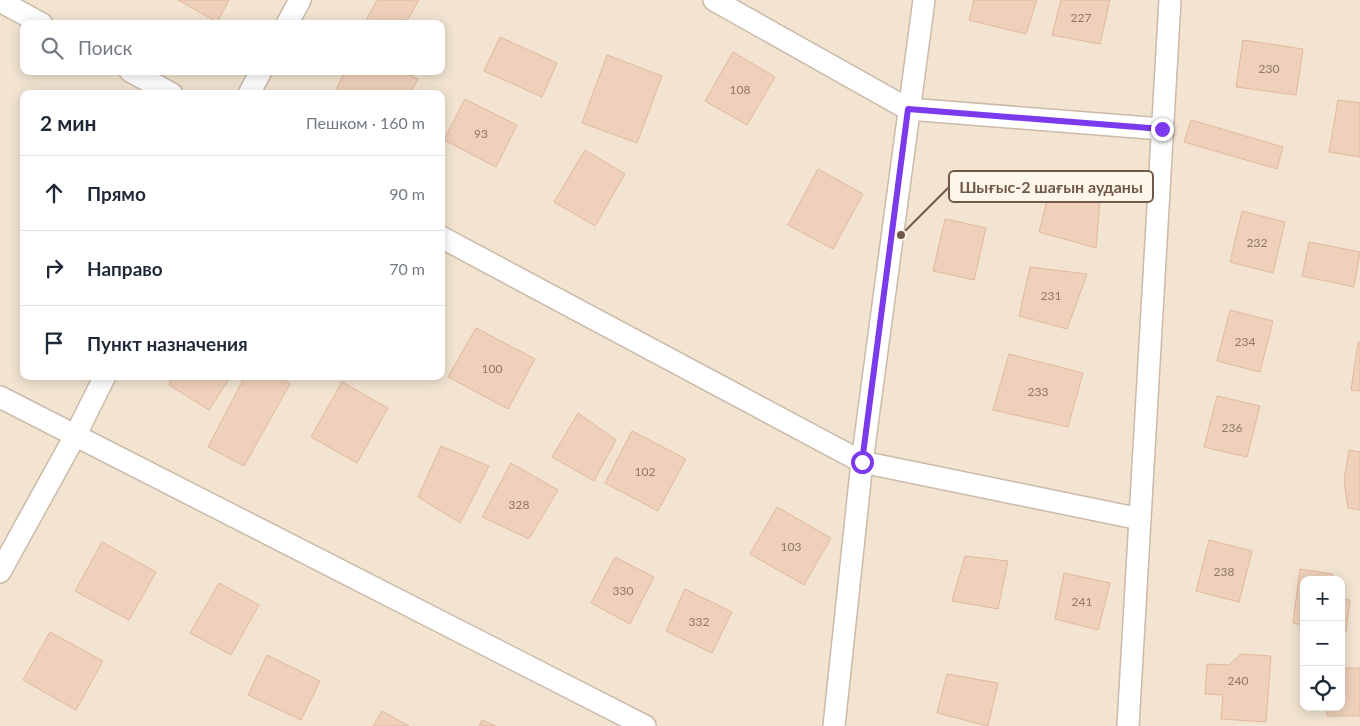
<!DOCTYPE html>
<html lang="ru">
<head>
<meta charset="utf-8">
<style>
	:root { --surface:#fff; --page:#f2f2f3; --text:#1f2937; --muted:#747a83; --line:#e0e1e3 }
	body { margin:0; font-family:Lato,sans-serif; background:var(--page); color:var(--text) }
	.controls { position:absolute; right:15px; bottom:15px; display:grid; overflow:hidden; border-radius:10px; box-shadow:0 2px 12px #0003 }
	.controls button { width:45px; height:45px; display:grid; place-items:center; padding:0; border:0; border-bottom:1px solid var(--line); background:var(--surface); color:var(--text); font:25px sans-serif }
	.stop { position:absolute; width:15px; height:15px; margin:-11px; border:4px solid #7c3aed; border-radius:50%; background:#fff }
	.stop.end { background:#7c3aed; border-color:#fff; box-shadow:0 1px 5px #0008 }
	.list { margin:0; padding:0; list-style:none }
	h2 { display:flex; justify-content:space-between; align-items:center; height:65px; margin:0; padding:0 20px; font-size:21px }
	h2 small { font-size:16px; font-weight:400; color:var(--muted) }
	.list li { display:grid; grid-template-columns:32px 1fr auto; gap:15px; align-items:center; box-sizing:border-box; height:75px; padding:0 20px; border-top:1px solid var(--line) }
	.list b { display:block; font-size:19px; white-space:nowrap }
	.list em { font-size:16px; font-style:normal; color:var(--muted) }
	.icon { flex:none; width:28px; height:28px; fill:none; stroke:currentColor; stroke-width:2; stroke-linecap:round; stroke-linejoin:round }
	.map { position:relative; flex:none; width:1360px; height:726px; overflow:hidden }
	.search { position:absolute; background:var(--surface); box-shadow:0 2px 12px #0003; left:20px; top:20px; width:425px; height:55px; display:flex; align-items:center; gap:12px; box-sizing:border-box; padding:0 18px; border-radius:10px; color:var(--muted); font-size:19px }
	.panel { position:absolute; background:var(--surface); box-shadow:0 2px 12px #0003; left:20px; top:90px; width:425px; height:290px; border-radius:10px }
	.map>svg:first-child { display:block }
	.residential { fill:#f2e4d1; fill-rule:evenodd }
	.building { fill:#efd1bb; stroke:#e1b89c }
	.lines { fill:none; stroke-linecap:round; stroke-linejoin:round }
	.minor-casing { stroke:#cbbaaa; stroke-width:24 }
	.minor { stroke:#fff; stroke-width:21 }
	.route { stroke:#7c3aed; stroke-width:6 }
	.labels { text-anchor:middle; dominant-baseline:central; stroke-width:4; stroke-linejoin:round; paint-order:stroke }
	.number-label { font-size:12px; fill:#907766 }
	.leader { fill:none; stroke:#71594a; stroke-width:2 }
	.callout-dot { fill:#71594a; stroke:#fef6e8; stroke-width:2 }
	.callout { fill:#fef6e8; stroke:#71594a; stroke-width:2 }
	.callout-label { font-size:16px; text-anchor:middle; font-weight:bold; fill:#71594a }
</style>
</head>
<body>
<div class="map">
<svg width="1360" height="726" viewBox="0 0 1360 726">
	<rect width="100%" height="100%" fill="#fbf2e2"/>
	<path class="residential" d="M0,0h1360v726h-1360zM24,24h417v47h-417zM24,94h417v282h-417zM1304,580h37v127h-37z"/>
	<g class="building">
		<polygon points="178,0 229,0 217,22"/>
		<polygon points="377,0 419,0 405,24 364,24"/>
		<polygon points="974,0 1037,0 1026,34 969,20"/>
		<polygon points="1061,0 1110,0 1100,44 1052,35"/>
		<polygon points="500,37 557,63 542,97 484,71"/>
		<polygon points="1243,40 1303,49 1296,95 1236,87"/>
		<polygon points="733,52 775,77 747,125 705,101"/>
		<polygon points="607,55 662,76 637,143 582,123"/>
		<polygon points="345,71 402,71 418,79 410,94 334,94"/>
		<polygon points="465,99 517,125 496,167 444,140"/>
		<polygon points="1338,100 1360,103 1360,157 1329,152"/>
		<polygon points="1191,120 1283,147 1277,169 1184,142"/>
		<polygon points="585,150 625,174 595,226 554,202"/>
		<polygon points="818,169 863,194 833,249 788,225"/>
		<polygon points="1053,176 1101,188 1096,248 1039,232"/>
		<polygon points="1242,211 1285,222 1273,273 1230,262"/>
		<polygon points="945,219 986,228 974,280 933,271"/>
		<polygon points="1309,242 1360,252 1354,287 1302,276"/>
		<polygon points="1030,267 1087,274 1067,329 1019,316"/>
		<polygon points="1230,310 1273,321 1260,372 1217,361"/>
		<polygon points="476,328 535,359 508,409 448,377"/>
		<polygon points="1358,342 1360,343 1360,391 1351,390"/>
		<polygon points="1009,354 1083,373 1068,427 993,410"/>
		<polygon points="172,376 231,376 209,410 169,385"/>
		<polygon points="245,376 280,376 290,384 244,466 208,447"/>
		<polygon points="342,382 388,408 357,463 311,437"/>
		<polygon points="1217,396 1260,406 1247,457 1204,447"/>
		<polygon points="578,413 616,440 594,481 552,457"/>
		<polygon points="632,431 686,459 658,511 605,483"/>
		<polygon points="441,446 489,466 460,523 418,497"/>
		<polygon points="1349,450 1360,452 1360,510 1348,508 1344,480"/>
		<polygon points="511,463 558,490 529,539 482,517"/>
		<polygon points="777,507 831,538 804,585 750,554"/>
		<polygon points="1209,540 1252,551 1239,602 1196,591"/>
		<polygon points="102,542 156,572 129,620 75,591"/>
		<polygon points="965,556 1008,561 998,609 952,601"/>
		<polygon points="615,557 654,577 630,624 591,603"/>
		<polygon points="1300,569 1332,574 1331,580 1304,580 1304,625 1293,623"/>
		<polygon points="1064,573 1110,583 1098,630 1055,619"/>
		<polygon points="219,583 259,605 231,655 190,633"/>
		<polygon points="685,589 732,612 712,653 666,631"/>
		<polygon points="1341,599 1350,600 1346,631 1341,630"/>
		<polygon points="50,632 103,661 76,710 23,680"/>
		<polygon points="1241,654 1271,656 1266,722 1221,719 1223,695 1205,694 1207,664 1229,665"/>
		<polygon points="267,655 320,681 301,720 248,695"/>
		<polygon points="1341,668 1360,668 1360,716 1327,716 1327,707 1341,707"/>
		<polygon points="947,674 998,683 988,726 937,713"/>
		<polygon points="382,711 409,726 373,726"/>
		<polygon points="482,720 496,726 479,726"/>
	</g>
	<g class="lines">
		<defs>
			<g id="minor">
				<polyline points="714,0 908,109 1162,129"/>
				<polyline points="0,1 42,24"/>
				<polyline points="287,24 300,0"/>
				<polyline points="130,71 172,94"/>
				<polyline points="249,94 261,71"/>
				<polyline points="441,237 862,462 1140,519"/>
				<polyline points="0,397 645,726"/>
				<polyline points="0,572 75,436 105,376"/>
				<polyline points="834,726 862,462 924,0"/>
				<polyline points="1128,726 1170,0"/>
			</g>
		</defs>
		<use href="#minor" class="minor-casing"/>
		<use href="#minor" class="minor"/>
	</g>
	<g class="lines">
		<polyline class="route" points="862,462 908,109 1162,129"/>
	</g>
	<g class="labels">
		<g class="number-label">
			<text x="1081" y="17">227</text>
			<text x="1269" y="68">230</text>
			<text x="740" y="89">108</text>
			<text x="481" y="133">93</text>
			<text x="1257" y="242">232</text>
			<text x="1051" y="295">231</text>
			<text x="1245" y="341">234</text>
			<text x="492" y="368">100</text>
			<text x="1038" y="391">233</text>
			<text x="1232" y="427">236</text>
			<text x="645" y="471">102</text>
			<text x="519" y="504">328</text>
			<text x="791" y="546">103</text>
			<text x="1224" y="571">238</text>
			<text x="623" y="590">330</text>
			<text x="1082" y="601">241</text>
			<text x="699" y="621">332</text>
			<text x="1238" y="680">240</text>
		</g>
	</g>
	<path class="leader" d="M901 235L949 187"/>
	<circle class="callout-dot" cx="901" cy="235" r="5"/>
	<rect class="callout" x="949" y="171" width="204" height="31" rx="5"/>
	<g class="callout-label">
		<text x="1051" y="193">Шығыс-2 шағын ауданы</text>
	</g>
</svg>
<div class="controls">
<button>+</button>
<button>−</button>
<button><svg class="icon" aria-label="locate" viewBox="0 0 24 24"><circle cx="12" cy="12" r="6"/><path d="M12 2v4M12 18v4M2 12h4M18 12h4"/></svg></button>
</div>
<div class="stop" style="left:862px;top:462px"></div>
<div class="stop end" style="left:1162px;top:129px"></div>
<div class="search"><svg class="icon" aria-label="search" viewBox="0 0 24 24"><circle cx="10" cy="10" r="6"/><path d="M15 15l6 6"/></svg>Поиск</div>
<section class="panel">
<h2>2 мин<small>Пешком · 160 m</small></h2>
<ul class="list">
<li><svg class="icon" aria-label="ahead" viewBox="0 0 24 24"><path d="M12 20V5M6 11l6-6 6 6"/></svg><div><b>Прямо</b></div><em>90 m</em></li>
<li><svg class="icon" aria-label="right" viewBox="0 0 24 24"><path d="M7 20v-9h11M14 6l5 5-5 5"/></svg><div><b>Направо</b></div><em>70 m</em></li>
<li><svg class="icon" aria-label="arrive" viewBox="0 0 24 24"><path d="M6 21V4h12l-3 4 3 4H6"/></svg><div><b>Пункт назначения</b></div></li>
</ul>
</section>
</div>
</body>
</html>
